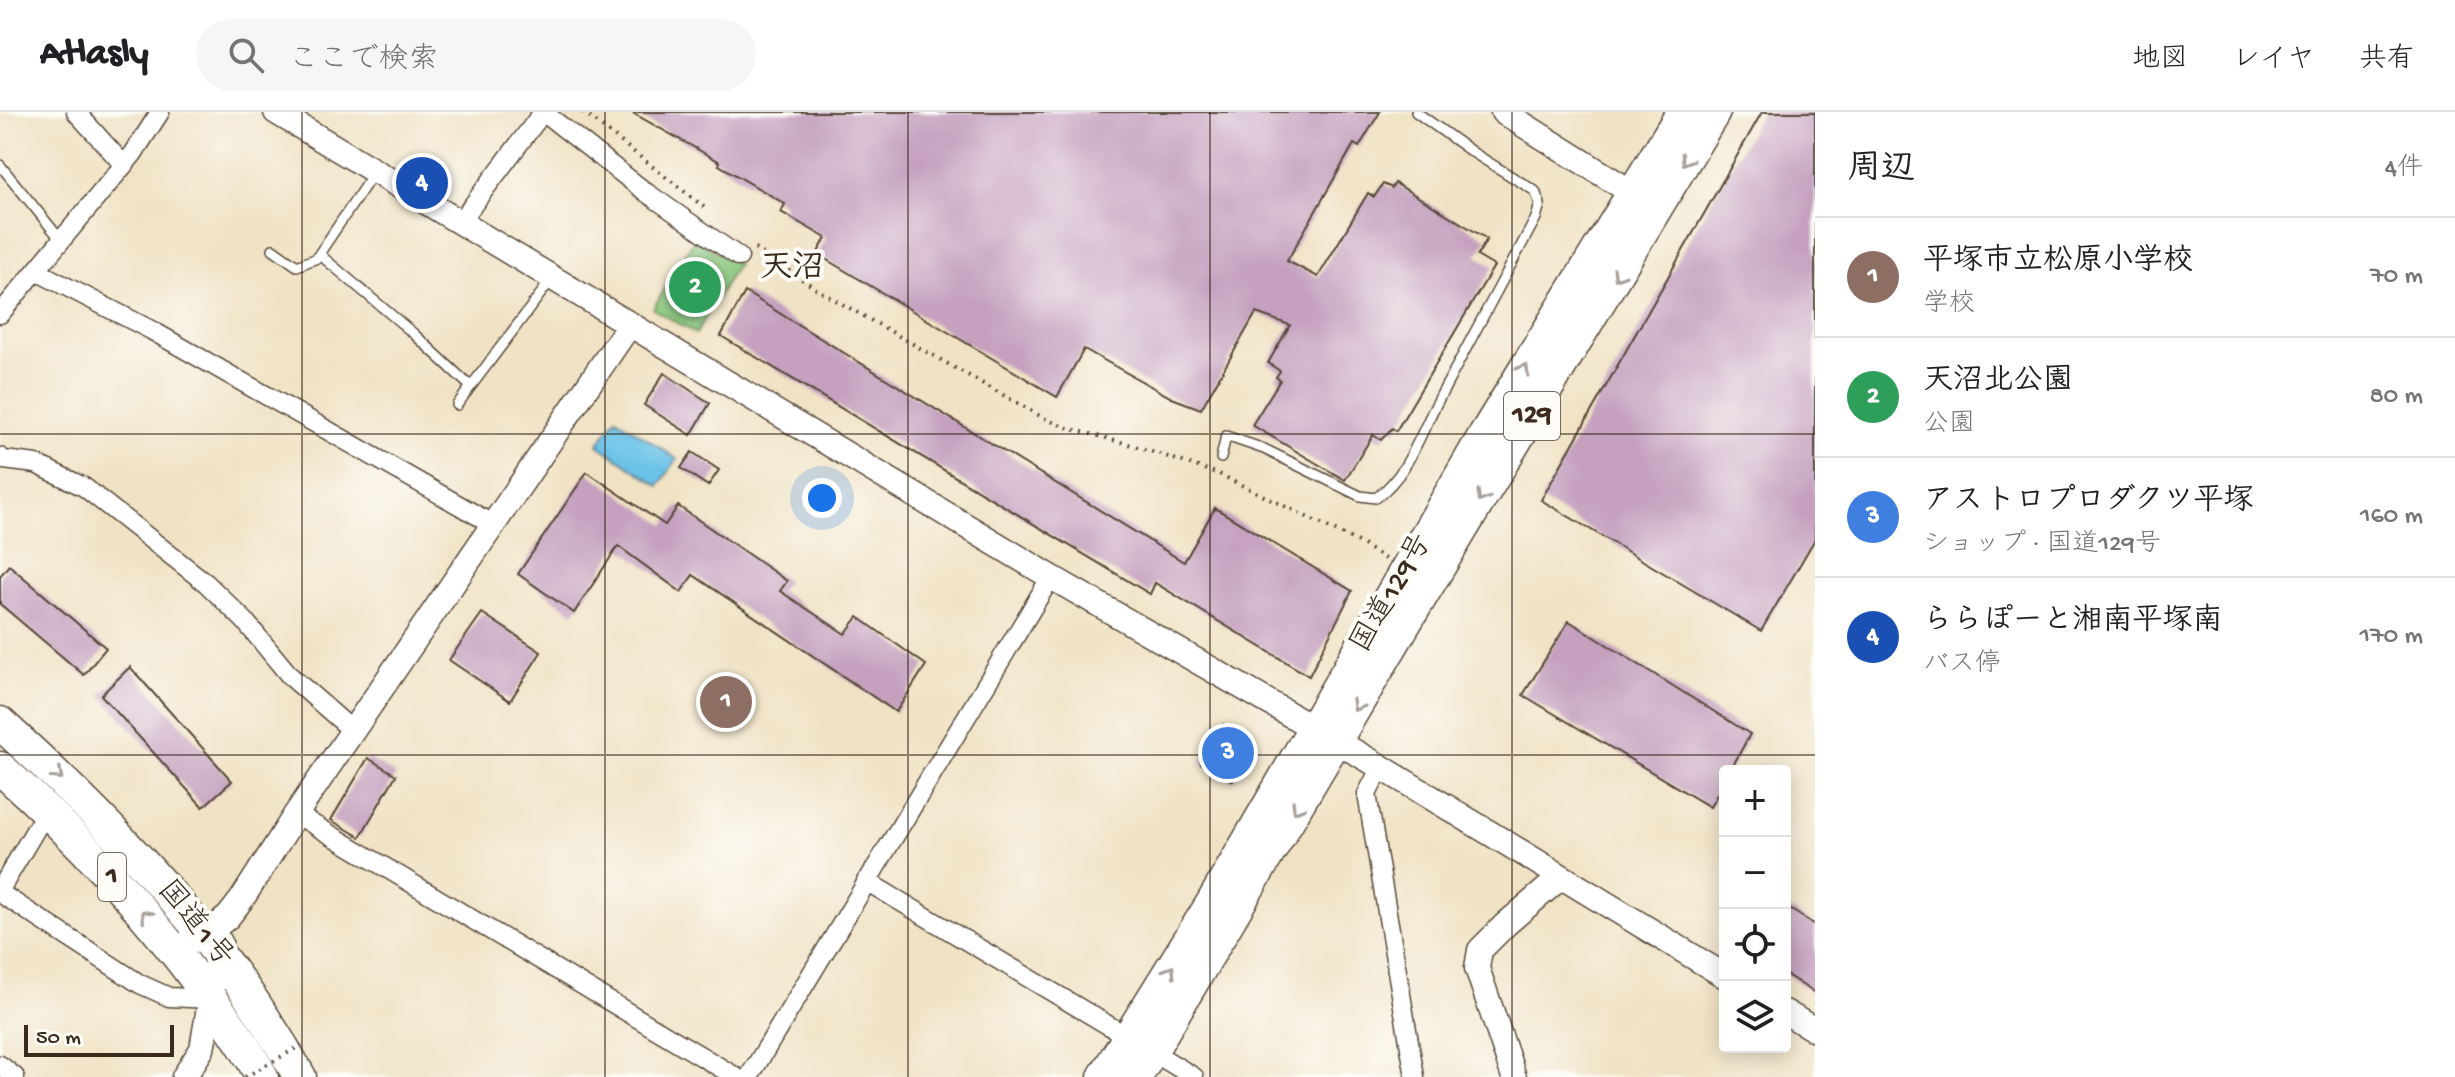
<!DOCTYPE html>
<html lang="ja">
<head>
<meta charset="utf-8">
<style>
	:root { --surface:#fff; --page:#f6f6f6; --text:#202124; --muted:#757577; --line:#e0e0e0; --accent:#0f766e }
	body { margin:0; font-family:"Gochi Hand","Klee One",sans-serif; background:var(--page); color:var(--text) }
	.controls { position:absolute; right:24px; bottom:24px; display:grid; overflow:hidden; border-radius:8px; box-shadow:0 4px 20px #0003 }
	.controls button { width:72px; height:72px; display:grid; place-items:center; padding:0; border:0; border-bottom:2px solid var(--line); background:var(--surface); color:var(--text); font:40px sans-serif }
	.scale { position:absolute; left:24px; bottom:20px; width:150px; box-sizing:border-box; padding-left:8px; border:4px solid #3b2a1e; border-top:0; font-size:22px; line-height:28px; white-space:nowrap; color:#3b2a1e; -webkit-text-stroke:6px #fdfcf7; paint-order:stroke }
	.you { position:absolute; left:822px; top:386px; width:28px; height:28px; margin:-20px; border:6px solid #fff; border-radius:50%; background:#1a73e8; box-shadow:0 0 0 12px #1a73e833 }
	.badge { display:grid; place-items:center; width:52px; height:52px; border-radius:50%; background:var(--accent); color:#fff; font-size:26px; font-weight:700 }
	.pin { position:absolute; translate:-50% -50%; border:4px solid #fff; box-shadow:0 2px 8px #0006 }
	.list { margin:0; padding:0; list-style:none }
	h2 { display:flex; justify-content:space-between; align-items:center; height:104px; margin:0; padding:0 32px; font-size:34px }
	h2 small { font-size:26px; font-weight:400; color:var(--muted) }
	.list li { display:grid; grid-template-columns:52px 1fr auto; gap:24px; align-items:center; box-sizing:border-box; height:120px; padding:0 32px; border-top:2px solid var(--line) }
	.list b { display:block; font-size:30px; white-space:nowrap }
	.list p { margin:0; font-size:26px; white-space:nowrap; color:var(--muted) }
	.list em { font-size:26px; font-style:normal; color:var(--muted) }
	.icon { flex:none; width:44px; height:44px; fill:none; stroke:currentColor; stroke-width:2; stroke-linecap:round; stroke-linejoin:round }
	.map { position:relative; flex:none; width:1815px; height:965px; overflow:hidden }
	header { display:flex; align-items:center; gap:48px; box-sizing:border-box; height:112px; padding:0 40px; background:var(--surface); border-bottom:2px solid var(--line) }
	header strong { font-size:38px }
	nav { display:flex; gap:44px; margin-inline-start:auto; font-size:28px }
	.search { width:560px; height:72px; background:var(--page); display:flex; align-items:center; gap:20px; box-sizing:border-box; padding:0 28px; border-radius:44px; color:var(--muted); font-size:30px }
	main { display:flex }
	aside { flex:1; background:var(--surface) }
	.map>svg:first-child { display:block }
	.green { fill:#88c67d; stroke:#62784e; stroke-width:2 }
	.water { fill:#6bc3e8; stroke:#537683; stroke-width:2 }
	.building { fill:#c5a0bf }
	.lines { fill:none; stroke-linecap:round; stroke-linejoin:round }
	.lane-casing { stroke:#564637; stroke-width:12 }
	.street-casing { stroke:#564637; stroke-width:21 }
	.secondary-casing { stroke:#564637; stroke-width:27 }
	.highway-casing { stroke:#564637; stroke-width:35 }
	.path { stroke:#564637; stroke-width:4; stroke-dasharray:2 6; stroke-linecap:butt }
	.lane { stroke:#fff; stroke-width:9 }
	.street { stroke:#fff; stroke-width:18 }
	.secondary { stroke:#fff; stroke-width:24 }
	.highway { stroke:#fff; stroke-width:32 }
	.path-bridge { stroke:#564637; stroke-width:4; stroke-dasharray:2 6; stroke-linecap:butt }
	.oneway { stroke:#a79f9a }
	.grid { fill:none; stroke:#3b2a1e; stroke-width:2; stroke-opacity:0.55 }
	.labels { text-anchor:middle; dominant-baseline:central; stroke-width:8; stroke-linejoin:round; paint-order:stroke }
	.shield { fill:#fdfcf7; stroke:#75695f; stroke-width:2 }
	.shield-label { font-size:28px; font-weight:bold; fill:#3b2a1e }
	.street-label { font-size:30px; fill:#3b2a1e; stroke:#fdfcf7 }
	.neighbourhood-label { font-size:32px; font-weight:bold; fill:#3b2a1e; stroke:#fdfcf7 }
</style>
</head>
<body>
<header>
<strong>Atlasly</strong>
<div class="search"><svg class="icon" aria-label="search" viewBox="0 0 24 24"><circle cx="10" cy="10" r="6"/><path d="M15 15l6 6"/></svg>ここで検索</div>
<nav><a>地図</a><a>レイヤ</a><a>共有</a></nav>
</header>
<main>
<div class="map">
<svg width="1815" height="965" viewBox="0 0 1815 965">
	<rect width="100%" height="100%" fill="#fdfcf7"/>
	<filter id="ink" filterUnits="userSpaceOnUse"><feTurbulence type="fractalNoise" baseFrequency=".0125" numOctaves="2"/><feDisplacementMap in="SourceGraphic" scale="16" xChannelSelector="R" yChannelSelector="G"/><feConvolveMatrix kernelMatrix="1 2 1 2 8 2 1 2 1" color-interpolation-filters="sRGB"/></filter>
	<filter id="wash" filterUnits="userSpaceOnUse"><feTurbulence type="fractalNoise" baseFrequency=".006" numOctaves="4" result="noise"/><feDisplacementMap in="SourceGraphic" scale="32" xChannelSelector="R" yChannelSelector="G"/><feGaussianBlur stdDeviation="1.8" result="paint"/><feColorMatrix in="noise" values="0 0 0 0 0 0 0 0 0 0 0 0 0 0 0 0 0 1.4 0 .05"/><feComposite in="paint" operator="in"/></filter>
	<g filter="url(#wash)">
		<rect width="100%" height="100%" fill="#f0e2c4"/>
		<polygon class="green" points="694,127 737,152 696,222 653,197"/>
		<polygon class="water" points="616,306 677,347 659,374 598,333"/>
		<g id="blocks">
			<g class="building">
				<polygon points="631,0 1380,0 1359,35 1354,32 1287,149 1318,165 1368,81 1374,85 1383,72 1392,76 1395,71 1487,127 1477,144 1494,154 1396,319 1392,316 1381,328 1373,323 1345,368 1252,313 1280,268 1276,265 1280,259 1268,251 1290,213 1256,201 1201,297 1172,286 1084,237 1057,285 817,142 826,126 781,100 785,92 719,53 720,50"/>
				<polygon points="1762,0 1815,0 1815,427 1761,519 1541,388"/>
				<polygon points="745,180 1184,450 1215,396 1352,479 1309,564 1155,471 1150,482 721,224"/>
				<polygon points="664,261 710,291 691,323 644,293"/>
				<polygon points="692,340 719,358 708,374 681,356"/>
				<polygon points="587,360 665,413 678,394 787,469 780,479 845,522 858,505 926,553 896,600 693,463 681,480 618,434 574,501 518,462"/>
				<polygon points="9,453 106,536 84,563 0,492 0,464"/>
				<polygon points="482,501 541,540 510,589 449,548"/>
				<polygon points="1569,509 1750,622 1730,659 1725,659 1725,668 1710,695 1523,583"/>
				<polygon points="130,555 232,669 203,695 101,583"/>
				<polygon points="1223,612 1255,630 1233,669 1201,651"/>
				<polygon points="368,646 396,663 360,725 331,708"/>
				<polygon points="1785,794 1815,813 1815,881 1785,862"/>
			</g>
		</g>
	</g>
	<g filter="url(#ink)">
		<use href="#blocks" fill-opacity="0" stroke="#564637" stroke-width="2"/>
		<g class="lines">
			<defs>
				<g id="lane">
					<polyline points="0,53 61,128"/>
					<polyline points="373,62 319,142 414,222 469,273"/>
					<polyline points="273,137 297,154 322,144"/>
					<polyline points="457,293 551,168"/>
					<path d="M1221,346l5,-22 38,13 96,47 16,2c33,-24 44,-65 63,-99 32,-60 65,-121 97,-181l4,-14 -5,-13 -63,-39 -56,-40"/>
				</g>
				<g id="street">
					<polyline points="76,0 123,52"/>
					<polyline points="543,0 647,81 739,145"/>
					<polyline points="460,110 543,0"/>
					<polyline points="36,159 151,218 494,413"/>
					<polyline points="0,202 133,42 160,0"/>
					<polyline points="0,345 4,348 36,352 84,375 206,471 244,508 290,564 354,620"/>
					<polyline points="1381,655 1367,682 1415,965"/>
					<polyline points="296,702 736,965"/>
					<polyline points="866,769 1128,925"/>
					<polyline points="0,778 47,698"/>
					<polyline points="0,781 140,872 169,885 211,887"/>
					<polyline points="1151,939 1194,965"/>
					<polyline points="0,953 15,965"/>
					<polyline points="749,965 1051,465"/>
				</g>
				<g id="secondary">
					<polyline points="276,0 1051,465 1381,655 1725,864"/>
					<polyline points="1503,0 1647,90"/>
					<polyline points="190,829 205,823 228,805 242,787 296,702 630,212"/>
					<polyline points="1785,900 1815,918"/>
					<polyline points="184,965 202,937 220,830"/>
					<polyline points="1514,965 1477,856 1480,838 1506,812 1561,765"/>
				</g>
				<g id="highway">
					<path d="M0,611c116,105 223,217 300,354"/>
					<path d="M0,656c76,67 144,140 204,222 21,28 42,56 58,87"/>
					<polyline points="1104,965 1211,793 1484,324 1683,0"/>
					<polyline points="1136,965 1405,511 1714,0"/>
				</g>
			</defs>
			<use href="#lane" class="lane-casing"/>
			<use href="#street" class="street-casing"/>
			<use href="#secondary" class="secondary-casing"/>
			<use href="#highway" class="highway-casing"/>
			<g class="path">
				<polyline points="583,0 704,95"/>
				<polyline points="755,136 821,180 1042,305 1064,315 1132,333 1219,362 1360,431 1385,447"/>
			</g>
			<use href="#lane" class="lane"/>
			<use href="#street" class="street"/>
			<use href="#secondary" class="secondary"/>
			<use href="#highway" class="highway"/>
			<polyline class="path-bridge" points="245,965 302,933"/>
		</g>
		<defs><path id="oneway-chevron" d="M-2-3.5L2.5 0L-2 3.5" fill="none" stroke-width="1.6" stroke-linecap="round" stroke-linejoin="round" transform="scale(2)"/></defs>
		<g class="oneway">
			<use href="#oneway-chevron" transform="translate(1686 48) rotate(121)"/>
			<use href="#oneway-chevron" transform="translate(1618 163) rotate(121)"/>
			<use href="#oneway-chevron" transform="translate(1524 257) rotate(-59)"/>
			<use href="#oneway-chevron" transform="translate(1482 385) rotate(121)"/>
			<use href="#oneway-chevron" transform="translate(1357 594) rotate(120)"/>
			<use href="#oneway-chevron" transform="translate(58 663) rotate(42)"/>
			<use href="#oneway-chevron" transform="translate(1297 696) rotate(121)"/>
			<use href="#oneway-chevron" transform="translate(146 803) rotate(-131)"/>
			<use href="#oneway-chevron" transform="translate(1170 859) rotate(-58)"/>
		</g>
	</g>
	<path class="grid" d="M302,0v965M605,0v965M908,0v965M1210,0v965M1512,0v965M0,322h1815M0,643h1815"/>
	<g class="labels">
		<g class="shield">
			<rect x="1504" y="280" width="56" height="48" rx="6"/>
			<rect x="98" y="741" width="28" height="48" rx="6"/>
		</g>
		<g class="shield-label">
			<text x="1532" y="304">129</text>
			<text x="112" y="765">1</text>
		</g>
		<g class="street-label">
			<text transform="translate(1393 482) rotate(-60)">国道129号</text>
			<text transform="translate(194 813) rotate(51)">国道1号</text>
		</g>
		<g class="neighbourhood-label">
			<text x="792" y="158">天沼</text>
		</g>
	</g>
</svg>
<div class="controls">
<button>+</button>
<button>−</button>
<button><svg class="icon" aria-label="locate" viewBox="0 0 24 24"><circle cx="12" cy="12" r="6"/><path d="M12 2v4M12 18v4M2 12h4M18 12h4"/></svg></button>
<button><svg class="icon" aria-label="layers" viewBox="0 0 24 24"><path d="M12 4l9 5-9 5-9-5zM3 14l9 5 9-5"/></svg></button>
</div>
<div class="scale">50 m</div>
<div class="you"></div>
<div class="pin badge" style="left:726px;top:590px;background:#8d6e63">1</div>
<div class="pin badge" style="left:695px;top:175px;background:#2e9e5b">2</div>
<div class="pin badge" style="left:1228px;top:641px;background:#3f7fe0">3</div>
<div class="pin badge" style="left:422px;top:71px;background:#1a4fb4">4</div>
</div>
<aside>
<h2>周辺<small>4件</small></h2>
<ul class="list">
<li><span class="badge" style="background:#8d6e63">1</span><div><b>平塚市立松原小学校</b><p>学校</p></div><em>70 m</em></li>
<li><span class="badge" style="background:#2e9e5b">2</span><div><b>天沼北公園</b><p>公園</p></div><em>80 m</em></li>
<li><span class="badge" style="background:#3f7fe0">3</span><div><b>アストロプロダクツ平塚</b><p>ショップ · 国道129号</p></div><em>160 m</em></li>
<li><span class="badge" style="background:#1a4fb4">4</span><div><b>ららぽーと湘南平塚南</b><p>バス停</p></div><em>170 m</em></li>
</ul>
</aside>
</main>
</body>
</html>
